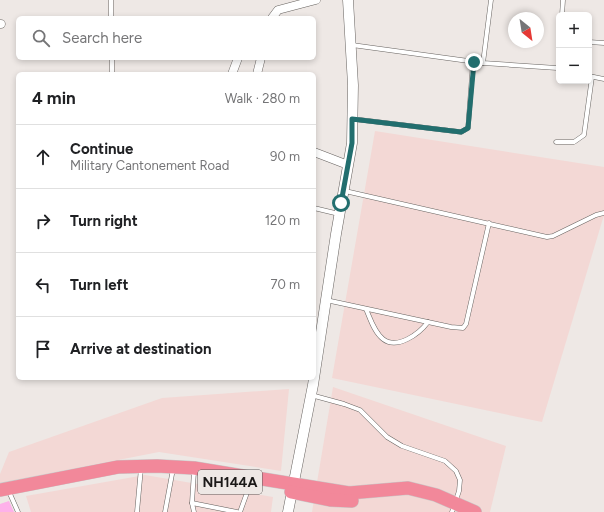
<!DOCTYPE html>
<html lang="en">
<head>
<meta charset="utf-8">
<style>
	:root { --surface:#fff; --page:#f2f2f2; --text:#202124; --muted:#757577; --line:#e0e0e0 }
	body { margin:0; font-family:Figtree,sans-serif; background:var(--page); color:var(--text) }
	.controls { position:absolute; right:12px; top:12px; display:grid; overflow:hidden; border-radius:6px; box-shadow:0 2px 6px #0003 }
	.controls button { width:36px; height:36px; display:grid; place-items:center; padding:0; border:0; border-bottom:1px solid var(--line); background:var(--surface); color:var(--text); font:20px sans-serif }
	.compass { position:absolute; left:508px; top:12px; width:36px; height:36px; border-radius:50%; background:var(--surface); box-shadow:0 2px 6px #0003; rotate:150deg }
	.stop { position:absolute; width:12px; height:12px; margin:-9px; border:3px solid #226e6e; border-radius:50%; background:#fff }
	.stop.end { background:#226e6e; border-color:#fff; box-shadow:0 1px 4px #0008 }
	.list { margin:0; padding:0; list-style:none }
	h2 { display:flex; justify-content:space-between; align-items:center; height:52px; margin:0; padding:0 16px; font-size:17px }
	h2 small { font-size:13px; font-weight:400; color:var(--muted) }
	.list li { display:grid; grid-template-columns:26px 1fr auto; gap:12px; align-items:center; box-sizing:border-box; height:64px; padding:0 16px; border-top:1px solid var(--line) }
	.list b { display:block; font-size:15px; white-space:nowrap }
	.list p { margin:0; font-size:13px; white-space:nowrap; color:var(--muted) }
	.list em { font-size:13px; font-style:normal; color:var(--muted) }
	.icon { flex:none; width:22px; height:22px; fill:none; stroke:currentColor; stroke-width:2; stroke-linecap:round; stroke-linejoin:round }
	.map { position:relative; flex:none; width:604px; height:512px; overflow:hidden }
	.search { position:absolute; background:var(--surface); box-shadow:0 2px 6px #0003; left:16px; top:16px; width:300px; height:44px; display:flex; align-items:center; gap:10px; box-sizing:border-box; padding:0 14px; border-radius:6px; color:var(--muted); font-size:15px }
	.panel { position:absolute; background:var(--surface); box-shadow:0 2px 6px #0003; left:16px; top:72px; width:300px; height:308px; border-radius:6px }
	.map>svg:first-child { display:block }
	.commercial { fill:#f3d8d5 }
	.building { fill:#feb1ea; filter:url(#shadow) }
	.lines { fill:none; stroke-linecap:round; stroke-linejoin:round }
	.service-casing { stroke:#676360; stroke-width:5 }
	.minor-casing { stroke:#676360; stroke-width:9 }
	.tertiary-casing { stroke:#676360; stroke-width:11 }
	.trunk-casing { stroke:#c8c8c8; stroke-width:14 }
	.service { stroke:#fff; stroke-width:4 }
	.minor { stroke:#fff; stroke-width:8 }
	.tertiary { stroke:#fff; stroke-width:10 }
	.trunk { stroke:#f2889a; stroke-width:13 }
	.route { stroke:#226e6e; stroke-width:5 }
	.labels { text-anchor:middle; dominant-baseline:central; stroke-width:3; stroke-linejoin:round; paint-order:stroke }
	.shield { fill:#eee8e5; stroke:#5a5756; stroke-width:1 }
	.shield-label { font-size:14px; font-weight:bold; fill:#1b1918 }
</style>
</head>
<body>
<div class="map">
<svg width="604" height="512" viewBox="0 0 604 512">
	<defs>
		<filter id="shadow"><feDropShadow dx="-3" dy="3" stdDeviation="1" flood-color="#0004"/></filter>
	</defs>
	<rect width="100%" height="100%" fill="#eee8e5"/>
	<g class="commercial">
		<polygon points="375,131 604,167 604,215 542,422 332,378"/>
		<polygon points="333,387 506,446 490,512 312,512"/>
		<polygon points="289,389 281,471 159,452 0,483 0,474 9,452 162,398"/>
		<polygon points="145,475 273,497 271,512 31,512 26,496"/>
	</g>
	<polygon class="building" points="9,501 14,512 0,512 0,504"/>
	<g class="lines">
		<defs>
			<g id="service">
				<polyline points="562,15 563,0"/>
				<polyline points="111,18 111,0"/>
				<polyline points="589,42 604,43"/>
				<polyline points="352,45 483,63 557,68"/>
				<polyline points="112,58 112,74"/>
				<polyline points="483,63 491,0"/>
				<polyline points="559,69 559,51"/>
				<polyline points="589,76 604,79"/>
				<polyline points="353,119 461,132 468,128 473,62"/>
				<polyline points="556,142 574,142 584,135 592,77"/>
				<polyline points="345,191 547,237 553,236 596,215 604,213"/>
				<polyline points="314,208 339,214"/>
				<polyline points="326,300 451,327 463,328 466,324 489,223"/>
				<path d="M366,309c4,9 8,23 17,30 14,11 36,-5 45,-17"/>
				<polyline points="311,395 344,404 360,410 387,437 402,446 445,461 456,471 460,480 459,491 452,512"/>
				<polyline points="194,471 192,503 194,512"/>
				<polyline points="10,494 18,512"/>
				<polyline points="192,503 237,512"/>
				<polyline points="137,512 141,468"/>
				<polyline points="165,512 173,469"/>
				<polyline points="240,512 252,479"/>
			</g>
			<g id="minor">
				<polyline points="272,18 278,10 316,0"/>
				<polyline points="0,24 1,24"/>
				<polyline points="232,74 238,58"/>
				<polyline points="257,74 261,58"/>
				<polyline points="314,152 348,165"/>
			</g>
			<polyline id="tertiary" points="288,512 313,385 336,234 352,143 353,85 348,0"/>
			<g id="trunk">
				<polyline points="0,490 118,467 157,466 194,468 349,493 408,488 436,495 475,512"/>
				<polyline points="291,492 330,500 352,501"/>
			</g>
		</defs>
		<use href="#service" class="service-casing"/>
		<use href="#minor" class="minor-casing"/>
		<use href="#tertiary" class="tertiary-casing"/>
		<use href="#trunk" class="trunk-casing"/>
		<use href="#service" class="service"/>
		<use href="#minor" class="minor"/>
		<use href="#tertiary" class="tertiary"/>
		<use href="#trunk" class="trunk"/>
	</g>
	<g class="lines">
		<polyline class="route" points="341,203 352,143 352,119 461,132 468,128 474,62"/>
	</g>
	<g class="labels">
		<rect class="shield" x="198" y="470" width="64" height="24" rx="3"/>
		<g class="shield-label">
			<text x="230" y="482">NH144A</text>
		</g>
	</g>
</svg>
<div class="controls">
<button>+</button>
<button>−</button>
</div>
<svg class="compass" viewBox="-18 -18 36 36"><path d="M0-13l5 13h-10z" fill="#e53935"/><path d="M0 13l5-13h-10z" fill="#757577"/></svg>
<div class="stop" style="left:341px;top:203px"></div>
<div class="stop end" style="left:474px;top:62px"></div>
<div class="search"><svg class="icon" aria-label="search" viewBox="0 0 24 24"><circle cx="10" cy="10" r="6"/><path d="M15 15l6 6"/></svg>Search here</div>
<section class="panel">
<h2>4 min<small>Walk · 280 m</small></h2>
<ul class="list">
<li><svg class="icon" aria-label="ahead" viewBox="0 0 24 24"><path d="M12 20V5M6 11l6-6 6 6"/></svg><div><b>Continue</b><p>Military Cantonement Road</p></div><em>90 m</em></li>
<li><svg class="icon" aria-label="right" viewBox="0 0 24 24"><path d="M7 20v-9h11M14 6l5 5-5 5"/></svg><div><b>Turn right</b></div><em>120 m</em></li>
<li><svg class="icon" aria-label="left" viewBox="0 0 24 24"><path d="M17 20v-9H6M10 6l-5 5 5 5"/></svg><div><b>Turn left</b></div><em>70 m</em></li>
<li><svg class="icon" aria-label="arrive" viewBox="0 0 24 24"><path d="M6 21V4h12l-3 4 3 4H6"/></svg><div><b>Arrive at destination</b></div></li>
</ul>
</section>
</div>
</body>
</html>
